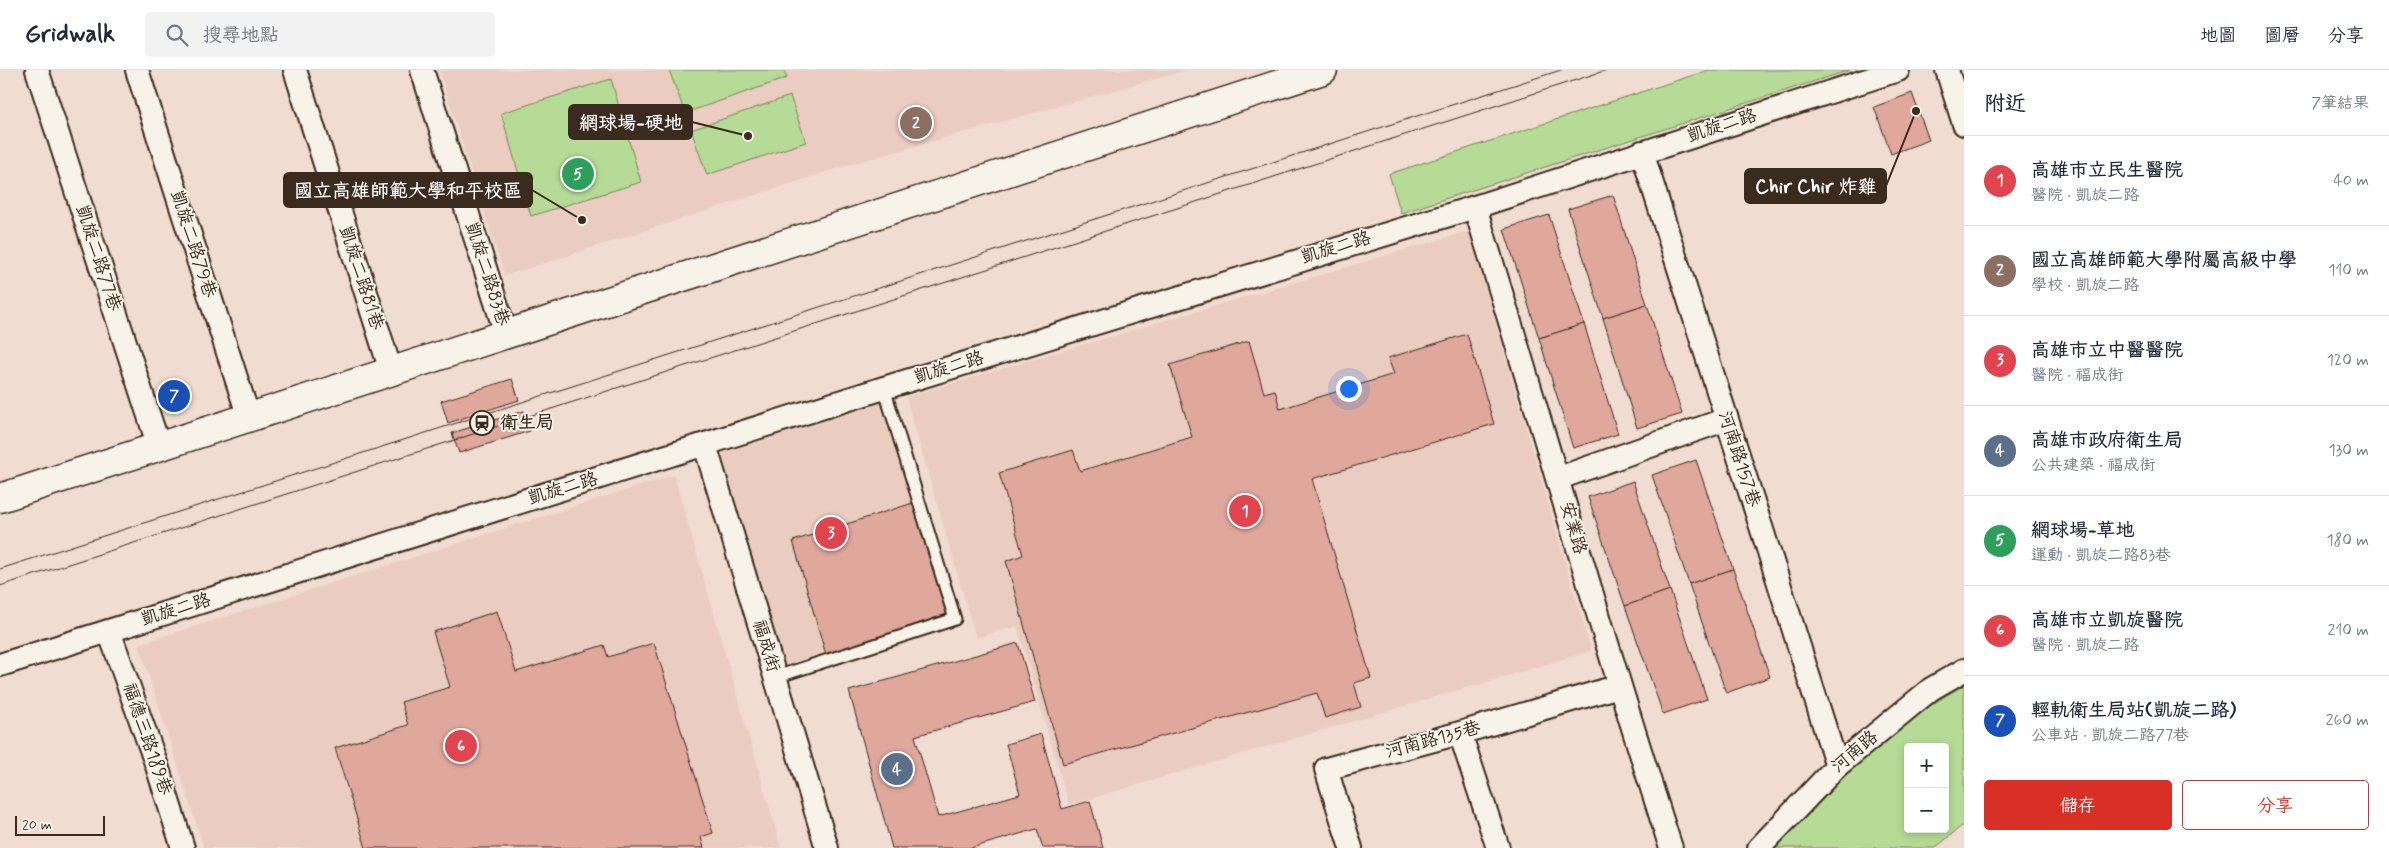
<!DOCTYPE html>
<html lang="zh-TW">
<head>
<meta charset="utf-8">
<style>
	:root { --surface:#fff; --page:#f2f2f3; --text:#1f2937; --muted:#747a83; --line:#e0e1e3; --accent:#d93025 }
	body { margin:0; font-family:Mynerve,"LXGW WenKai TC",sans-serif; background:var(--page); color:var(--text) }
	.controls { position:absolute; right:15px; bottom:15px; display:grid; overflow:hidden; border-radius:5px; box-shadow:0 2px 8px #0003 }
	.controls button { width:45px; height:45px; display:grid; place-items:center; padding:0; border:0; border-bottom:1px solid var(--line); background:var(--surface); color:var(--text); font:25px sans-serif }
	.scale { position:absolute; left:15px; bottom:12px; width:90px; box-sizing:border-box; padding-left:5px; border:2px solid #3b2a1e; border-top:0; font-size:14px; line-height:18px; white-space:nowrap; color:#3b2a1e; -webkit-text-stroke:4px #f7f3e8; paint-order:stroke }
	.you { position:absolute; left:1348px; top:318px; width:18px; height:18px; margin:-12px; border:4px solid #fff; border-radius:50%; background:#1a73e8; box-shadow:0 0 0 8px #1a73e833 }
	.badge { display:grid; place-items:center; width:32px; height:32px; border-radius:50%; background:var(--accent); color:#fff; font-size:16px; font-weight:700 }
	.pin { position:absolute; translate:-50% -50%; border:2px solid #fff; box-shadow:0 1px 5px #0006 }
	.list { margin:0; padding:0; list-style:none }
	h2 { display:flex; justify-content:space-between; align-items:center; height:65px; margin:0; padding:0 20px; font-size:21px }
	h2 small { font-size:16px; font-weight:400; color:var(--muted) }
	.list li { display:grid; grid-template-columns:32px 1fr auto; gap:15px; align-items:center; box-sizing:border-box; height:90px; padding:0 20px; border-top:1px solid var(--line) }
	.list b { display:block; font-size:19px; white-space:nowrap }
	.list p { margin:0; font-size:16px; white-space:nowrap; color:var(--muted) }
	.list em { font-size:16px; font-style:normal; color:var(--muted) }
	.actions { display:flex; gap:10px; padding:15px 20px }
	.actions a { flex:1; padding:11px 0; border:1px solid var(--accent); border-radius:5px; text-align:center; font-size:18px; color:var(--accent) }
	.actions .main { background:var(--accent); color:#fff }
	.icon { flex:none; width:28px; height:28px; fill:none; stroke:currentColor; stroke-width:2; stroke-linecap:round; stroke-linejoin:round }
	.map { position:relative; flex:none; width:1964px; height:778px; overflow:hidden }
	header { display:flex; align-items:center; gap:30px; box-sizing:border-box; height:70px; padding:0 25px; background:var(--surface); border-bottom:1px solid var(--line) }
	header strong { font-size:24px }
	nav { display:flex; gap:28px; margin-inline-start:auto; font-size:18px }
	.search { width:350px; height:45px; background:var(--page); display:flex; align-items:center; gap:12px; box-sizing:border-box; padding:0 18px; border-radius:5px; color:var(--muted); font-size:19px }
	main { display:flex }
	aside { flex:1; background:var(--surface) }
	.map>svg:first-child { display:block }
	.built { fill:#ebccc1 }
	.green { fill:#b5db96; stroke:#78825a; fill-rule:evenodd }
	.building { fill:#e0a79c; stroke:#3b2a1e }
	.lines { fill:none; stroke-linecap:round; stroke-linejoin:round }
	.lane-casing { stroke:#3b2a1e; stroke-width:15 }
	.street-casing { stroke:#3b2a1e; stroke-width:26 }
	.secondary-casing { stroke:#3b2a1e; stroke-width:31 }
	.lane { stroke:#f7f3e8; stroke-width:11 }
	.street { stroke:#f7f3e8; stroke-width:22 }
	.secondary { stroke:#f7f3e8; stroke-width:28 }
	.tram { stroke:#3b2a1e; stroke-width:1 }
	.labels { text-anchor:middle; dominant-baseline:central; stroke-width:4; stroke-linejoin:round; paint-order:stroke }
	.street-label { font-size:18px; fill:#3b2a1e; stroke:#f7f3e8 }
	.poi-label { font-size:18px; font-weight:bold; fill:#3b2a1e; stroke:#f7f3e8; text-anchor:start }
	.leader { fill:none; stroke:#3b2a1e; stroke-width:2 }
	.callout-dot { fill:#3b2a1e; stroke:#f7f3e8; stroke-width:2 }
	.callout { fill:#3b2a1e; stroke:#3b2a1e; stroke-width:2 }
	.callout-label { font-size:19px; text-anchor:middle; font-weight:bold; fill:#fff }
</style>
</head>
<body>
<header>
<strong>Gridwalk</strong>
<div class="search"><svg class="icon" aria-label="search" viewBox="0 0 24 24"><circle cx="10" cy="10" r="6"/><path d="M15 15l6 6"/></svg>搜尋地點</div>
<nav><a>地圖</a><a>圖層</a><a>分享</a></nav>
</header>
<main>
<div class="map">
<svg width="1964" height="778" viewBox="0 0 1964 778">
	<rect width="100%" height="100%" fill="#f0dcd1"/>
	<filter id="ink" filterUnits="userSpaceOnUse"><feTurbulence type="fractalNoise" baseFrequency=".02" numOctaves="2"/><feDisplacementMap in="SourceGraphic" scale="10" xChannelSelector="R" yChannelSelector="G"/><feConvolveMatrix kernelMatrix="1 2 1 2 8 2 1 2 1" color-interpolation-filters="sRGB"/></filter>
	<g filter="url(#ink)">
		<g class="built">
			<polygon points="439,0 1187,0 848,95 505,206"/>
			<polygon points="1469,161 1591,581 1069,735 1017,556 976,568 906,327"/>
			<polygon points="888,329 947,544 773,599 717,383"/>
			<polygon points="674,405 781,778 204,778 139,574"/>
		</g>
		<g class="green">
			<polygon points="669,0 784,0 787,8 685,43"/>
			<polygon points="1709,0 1850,0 1401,143 1389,104"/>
			<polygon points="611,9 641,112 531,146 501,43"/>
			<polygon points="790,26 806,72 707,105 691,60"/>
			<path d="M1964,615v139l-29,24h-162c58,-59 117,-122 191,-163zM1908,677h37v82h-37z"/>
		</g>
		<g class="building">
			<polygon points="1912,23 1929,70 1891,84 1874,37"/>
			<polygon points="1613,125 1647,234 1603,248 1568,139"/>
			<polygon points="1549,145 1584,254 1539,268 1504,159"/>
			<polygon points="1647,234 1682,344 1637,358 1603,248"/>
			<polygon points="1584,254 1618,364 1573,378 1539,268"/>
			<polygon points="1467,264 1494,354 1312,409 1371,608 1354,613 1361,637 1325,648 1317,623 1063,694 1006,491 1023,485 999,403 1073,380 1080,401 1192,367 1170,295 1249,271 1264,323 1275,320 1280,339 1394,304 1388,288"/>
			<polygon points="512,309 519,330 448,353 441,331"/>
			<polygon points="524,341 530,361 459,383 452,363"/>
			<polygon points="1696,390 1733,499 1689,514 1652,405"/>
			<polygon points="1633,411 1670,520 1625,536 1588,427"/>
			<polygon points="913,433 947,544 826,585 793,471"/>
			<polygon points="1733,499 1770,607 1726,623 1689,514"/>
			<polygon points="1670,520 1707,629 1663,644 1625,536"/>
			<polygon points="497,541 516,602 604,575 608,587 654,573 713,763 701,767 704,778 366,778 335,678 408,655 401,632 450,617 433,562"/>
			<polygon points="1018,573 1035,632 915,666 938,747 1020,724 1006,674 1041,664 1062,739 1090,731 1103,778 1043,778 1037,759 971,778 892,778 849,621"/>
		</g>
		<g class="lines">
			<defs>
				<polyline id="lane" points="776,607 955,549 884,318"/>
				<g id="street">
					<polyline points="37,0 159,377"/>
					<polyline points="137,0 249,348"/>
					<polyline points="295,0 391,301"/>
					<polyline points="422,0 506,264"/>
					<polyline points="1947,0 1964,54"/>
					<polyline points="1642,82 1837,696"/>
					<path d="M1475,137c66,214 127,428 196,641"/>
					<polyline points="705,375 827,778"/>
					<polyline points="1559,408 1727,349"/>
					<polyline points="109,561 157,696 183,778"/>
					<polyline points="0,595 884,318 1475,137 1898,0"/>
					<polyline points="1460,663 1498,778"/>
					<polyline points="1351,778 1326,699 1460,663 1619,616"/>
					<polyline points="1759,778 1837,696 1931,619 1964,600"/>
				</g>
				<polyline id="secondary" points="0,428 1323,0"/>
			</defs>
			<use href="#lane" class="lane-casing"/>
			<use href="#street" class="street-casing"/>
			<use href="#secondary" class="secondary-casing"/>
			<use href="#lane" class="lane"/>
			<use href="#street" class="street"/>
			<use href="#secondary" class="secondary"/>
			<g class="tram">
				<polyline points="0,499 1561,0"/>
				<polyline points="0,516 1607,0"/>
			</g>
		</g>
	</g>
	<defs>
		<symbol id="station-ring" viewBox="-11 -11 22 22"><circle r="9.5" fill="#f7f3e8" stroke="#3b2a1e" stroke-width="1.5"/><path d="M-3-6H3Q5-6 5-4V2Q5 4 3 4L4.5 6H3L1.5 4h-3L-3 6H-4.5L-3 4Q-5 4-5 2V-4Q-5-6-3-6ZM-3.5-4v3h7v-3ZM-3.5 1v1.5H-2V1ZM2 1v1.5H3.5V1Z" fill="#3b2a1e"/></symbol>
	</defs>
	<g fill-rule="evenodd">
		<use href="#station-ring" x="468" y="339" width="28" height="28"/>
	</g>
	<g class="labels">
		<g class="street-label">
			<text transform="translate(1722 56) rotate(-18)">凱旋二路</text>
			<text transform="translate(193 174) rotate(72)">凱旋二路79巷</text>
			<text transform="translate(1336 178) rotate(-17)">凱旋二路</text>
			<text transform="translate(98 188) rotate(72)">凱旋二路77巷</text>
			<text transform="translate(487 204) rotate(72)">凱旋二路83巷</text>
			<text transform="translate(361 208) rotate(72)">凱旋二路81巷</text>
			<text transform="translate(949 298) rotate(-17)">凱旋二路</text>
			<text transform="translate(1739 389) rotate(72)">河南路157巷</text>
			<text transform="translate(563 419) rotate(-17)">凱旋二路</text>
			<text transform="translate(1573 458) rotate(74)">安業路</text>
			<text transform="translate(176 540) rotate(-17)">凱旋二路</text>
			<text transform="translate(766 576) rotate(73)">福成街</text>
			<text transform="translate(147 669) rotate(71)">福德三路189巷</text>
			<text transform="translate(1433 670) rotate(-15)">河南路135巷</text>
			<text transform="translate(1855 682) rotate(-40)">河南路</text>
		</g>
		<g class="poi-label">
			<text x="500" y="353">衛生局</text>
		</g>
	</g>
	<path class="leader" d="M748 66L692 52M1916 41L1886 116M582 150L532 120"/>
	<g class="callout-dot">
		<circle cx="748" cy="66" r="5"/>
		<circle cx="1916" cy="41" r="5"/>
		<circle cx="582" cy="150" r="5"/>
	</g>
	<g class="callout">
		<rect x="569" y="35" width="123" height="34" rx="5"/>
		<rect x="1745" y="99" width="141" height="34" rx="5"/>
		<rect x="284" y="103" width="248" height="34" rx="5"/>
	</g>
	<g class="callout-label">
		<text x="631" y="59">網球場-硬地</text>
		<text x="1816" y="123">Chir Chir 炸雞</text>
		<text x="408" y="127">國立高雄師範大學和平校區</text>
	</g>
</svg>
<div class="controls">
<button>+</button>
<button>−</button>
</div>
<div class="scale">20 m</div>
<div class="you"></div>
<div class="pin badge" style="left:1245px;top:441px;background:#e0444e">1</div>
<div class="pin badge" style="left:916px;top:53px;background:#8d6e63">2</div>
<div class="pin badge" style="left:831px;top:463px;background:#e0444e">3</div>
<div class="pin badge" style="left:897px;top:699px;background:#5c6f8a">4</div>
<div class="pin badge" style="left:578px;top:104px;background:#2e9e5b">5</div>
<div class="pin badge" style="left:461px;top:676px;background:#e0444e">6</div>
<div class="pin badge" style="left:174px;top:326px;background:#1a4fb4">7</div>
</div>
<aside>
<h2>附近<small>7筆結果</small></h2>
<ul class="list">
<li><span class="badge" style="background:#e0444e">1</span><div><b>高雄市立民生醫院</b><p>醫院 · 凱旋二路</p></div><em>40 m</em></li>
<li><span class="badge" style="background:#8d6e63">2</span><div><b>國立高雄師範大學附屬高級中學</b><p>學校 · 凱旋二路</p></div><em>110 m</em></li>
<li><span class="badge" style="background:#e0444e">3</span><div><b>高雄市立中醫醫院</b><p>醫院 · 福成街</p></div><em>120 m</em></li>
<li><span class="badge" style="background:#5c6f8a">4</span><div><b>高雄市政府衛生局</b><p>公共建築 · 福成街</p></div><em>130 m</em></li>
<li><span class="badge" style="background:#2e9e5b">5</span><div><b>網球場-草地</b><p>運動 · 凱旋二路83巷</p></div><em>180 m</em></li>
<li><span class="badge" style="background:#e0444e">6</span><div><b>高雄市立凱旋醫院</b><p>醫院 · 凱旋二路</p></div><em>210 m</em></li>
<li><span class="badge" style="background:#1a4fb4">7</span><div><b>輕軌衛生局站(凱旋二路)</b><p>公車站 · 凱旋二路77巷</p></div><em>260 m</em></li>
</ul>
<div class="actions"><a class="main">儲存</a><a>分享</a></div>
</aside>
</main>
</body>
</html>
